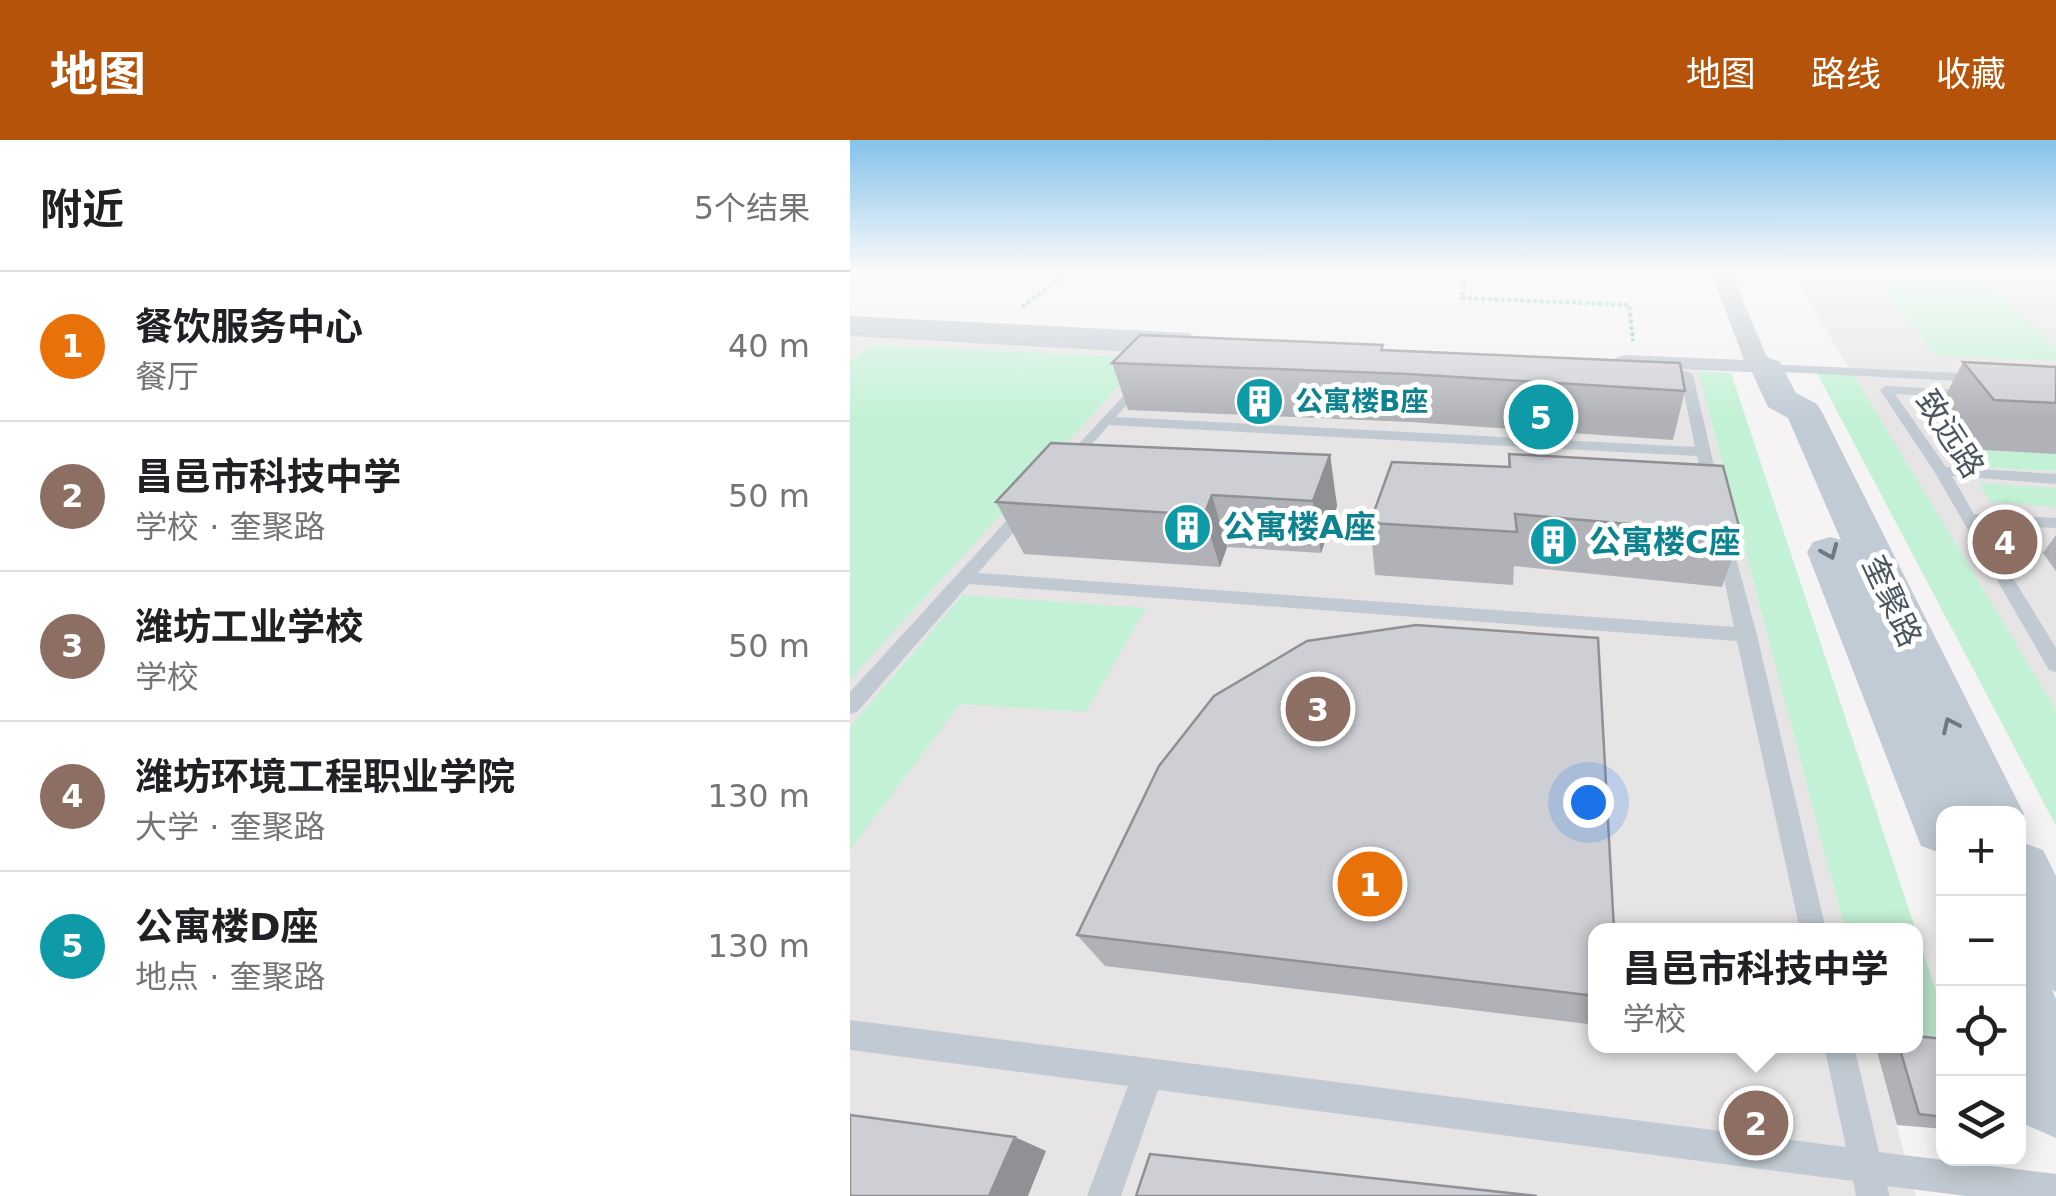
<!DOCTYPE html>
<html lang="zh">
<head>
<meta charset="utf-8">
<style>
	:root { --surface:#fff; --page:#f2f2f2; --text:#202124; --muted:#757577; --line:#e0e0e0; --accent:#b45309 }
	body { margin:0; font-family:"DejaVu Sans","Noto Sans SC",sans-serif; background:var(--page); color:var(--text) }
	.controls { position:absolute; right:30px; bottom:30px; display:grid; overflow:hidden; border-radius:20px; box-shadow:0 5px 25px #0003 }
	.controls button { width:90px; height:90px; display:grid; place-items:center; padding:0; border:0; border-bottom:2px solid var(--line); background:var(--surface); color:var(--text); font:50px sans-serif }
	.you { position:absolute; left:738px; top:662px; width:35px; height:35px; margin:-25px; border:8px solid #fff; border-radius:50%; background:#1a73e8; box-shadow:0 0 0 15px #1a73e833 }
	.badge { display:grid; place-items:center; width:65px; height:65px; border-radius:50%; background:var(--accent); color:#fff; font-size:32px; font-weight:700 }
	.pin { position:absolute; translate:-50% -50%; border:5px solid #fff; box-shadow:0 2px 10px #0006 }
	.popup { position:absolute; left:738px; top:783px; width:335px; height:130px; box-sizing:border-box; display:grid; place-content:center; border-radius:20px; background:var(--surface); filter:drop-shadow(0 2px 8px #0005); font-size:32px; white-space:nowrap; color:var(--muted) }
	.popup b { font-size:38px; color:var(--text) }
	.popup::after { content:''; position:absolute; left:50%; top:100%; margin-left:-20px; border:20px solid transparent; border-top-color:var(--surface) }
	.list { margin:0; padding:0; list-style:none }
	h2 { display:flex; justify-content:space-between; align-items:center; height:130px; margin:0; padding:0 40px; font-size:42px }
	h2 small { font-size:32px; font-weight:400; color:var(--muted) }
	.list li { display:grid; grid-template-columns:65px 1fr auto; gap:30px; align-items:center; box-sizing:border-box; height:150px; padding:0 40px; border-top:2px solid var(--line) }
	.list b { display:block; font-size:38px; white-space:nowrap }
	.list p { margin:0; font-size:32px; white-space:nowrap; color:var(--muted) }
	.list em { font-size:32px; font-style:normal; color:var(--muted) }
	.icon { flex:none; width:55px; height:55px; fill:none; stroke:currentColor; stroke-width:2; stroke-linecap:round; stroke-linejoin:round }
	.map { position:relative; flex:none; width:1206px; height:1056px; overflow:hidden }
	header { display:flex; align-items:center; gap:60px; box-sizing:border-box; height:140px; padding:0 50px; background:var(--accent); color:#fff }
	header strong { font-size:48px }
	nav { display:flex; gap:55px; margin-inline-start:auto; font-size:35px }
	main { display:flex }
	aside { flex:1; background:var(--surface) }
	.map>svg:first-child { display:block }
	.education { fill:#e6e4e5 }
	.green { fill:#c3f1d5 }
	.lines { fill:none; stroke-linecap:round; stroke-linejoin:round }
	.path { stroke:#7ad0a6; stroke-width:4; stroke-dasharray:4 2.5; stroke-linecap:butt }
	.lane { fill:#c1cad2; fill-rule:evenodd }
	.street { fill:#c1cad2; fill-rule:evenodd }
	.secondary { fill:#c1cbd6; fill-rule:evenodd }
	.wall { fill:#b0b2b7 }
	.shaded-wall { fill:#909195 }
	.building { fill:#cdcfd5; stroke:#909195; stroke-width:2.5 }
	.oneway { stroke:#6e7984 }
	.labels { text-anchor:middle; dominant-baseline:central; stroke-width:10; stroke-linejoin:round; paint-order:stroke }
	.far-culture-label { font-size:28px; font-weight:bold; fill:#0d838f; stroke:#fff; text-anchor:start }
	.street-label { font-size:32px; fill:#4a5661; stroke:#fff }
	.culture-label { font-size:32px; font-weight:bold; fill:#0d838f; stroke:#fff; text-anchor:start }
</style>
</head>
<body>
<header>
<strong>地图</strong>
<nav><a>地图</a><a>路线</a><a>收藏</a></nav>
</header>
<main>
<aside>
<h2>附近<small>5个结果</small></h2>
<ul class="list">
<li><span class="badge" style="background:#e8710a">1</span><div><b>餐饮服务中心</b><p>餐厅</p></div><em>40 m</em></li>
<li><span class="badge" style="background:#8d6e63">2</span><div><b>昌邑市科技中学</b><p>学校 · 奎聚路</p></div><em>50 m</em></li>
<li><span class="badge" style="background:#8d6e63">3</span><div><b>潍坊工业学校</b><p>学校</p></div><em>50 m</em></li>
<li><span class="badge" style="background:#8d6e63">4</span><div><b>潍坊环境工程职业学院</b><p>大学 · 奎聚路</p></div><em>130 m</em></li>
<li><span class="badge" style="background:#0f9aa8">5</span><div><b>公寓楼D座</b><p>地点 · 奎聚路</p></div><em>130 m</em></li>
</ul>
</aside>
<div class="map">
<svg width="1206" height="1056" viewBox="0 0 1206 1056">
	<rect width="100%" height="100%" fill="#f5f3f3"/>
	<g class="education">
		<polygon points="942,132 1206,132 1206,570 995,222"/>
		<polygon points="0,188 848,231 995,790 746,790 746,906 1025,906 1066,1056 0,1056"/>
	</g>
	<g class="green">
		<polygon points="1019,132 1123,132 1206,208 1206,221 1085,215"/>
		<polygon points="24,205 294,218 0,539 0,220"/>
		<polygon points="848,231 881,233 1093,872 1093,916 1026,908 1066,906 1066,790 995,790"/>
		<polygon points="967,233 1003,234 1206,570 1206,686"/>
		<polygon points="1115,309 1206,314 1206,331 1129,327"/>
		<polygon points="1128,343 1206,348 1206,367 1141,362"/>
		<polygon points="113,455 296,468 236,572 110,564 0,710 0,587"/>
	</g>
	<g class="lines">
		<g class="path">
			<polyline points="616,132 612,158 779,165 783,201"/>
			<polyline points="172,167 219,132"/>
		</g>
		<g class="lane">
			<polygon points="0,190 303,205 309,209 303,213 0,196"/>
			<polygon points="917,224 1130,234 1136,238 1130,242 913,231 911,228"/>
			<polygon points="806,229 837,231 843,235 869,347 866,350 861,352 853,347 847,316 259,285 223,326 218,327 211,323 292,236 298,240 266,277 845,307 831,238 802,236 800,233"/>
			<polygon points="1036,246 1129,251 1130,254 1124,258 1045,254 1096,327 1206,334 1206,344 1102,336 1124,374 1206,378 1206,388 1130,384 1206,508 1206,532 1199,530 1084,331 1030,250"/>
			<polygon points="175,365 183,370 128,433 884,487 866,400 868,396 880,396 907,495 976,790 950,790 887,501 119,444 7,572 0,574 0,552 169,367"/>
			<polygon points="0,880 996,1007 974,906 1004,906 1029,1012 1206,1034 1206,1056 1116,1056 1037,1046 1040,1056 1006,1056 1003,1041 308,950 271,1056 237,1056 278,946 0,910"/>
		</g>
		<g class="street">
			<polygon points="861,132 881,132 916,215 929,228 926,233 767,227 764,222 767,217 776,215 894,220"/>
			<polygon points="0,176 339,193 350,200 339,207 0,190"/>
		</g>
		<g class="secondary">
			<polygon points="917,218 929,221 946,253 967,264 972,272 1174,674 1168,685 1168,674 1094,674 1094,714 1071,706 957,412 963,402 980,397 991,400 938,278 918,267 900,228 905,221"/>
			<polygon points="1168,701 1193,710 1206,736 1206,852 1202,850 1206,859 1206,998 1176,985 1168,968 1168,826 1174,828 1168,815"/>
		</g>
	</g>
	<g class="wall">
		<polygon points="533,205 533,210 835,251 823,300 561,282 278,270 262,223"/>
		<polygon points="1113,222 1206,227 1206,314 1115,309 1088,270"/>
		<polygon points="659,314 891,394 872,447 664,426 663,445 525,435 520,383 658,327"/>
		<polygon points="480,315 487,366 471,413 377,407 370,427 174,414 146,362"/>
		<polygon points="1206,395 1206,431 1193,413"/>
		<polygon points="746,790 746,885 255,826 227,795"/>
		<polygon points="1094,899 1094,989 1047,985 1026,908 1029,906 1066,906"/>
	</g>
	<g class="shaded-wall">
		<polygon points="480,315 487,366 471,413 463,361"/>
		<polygon points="362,355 377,407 370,427 354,375"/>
		<polygon points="165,997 196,1011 178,1056 139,1056"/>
	</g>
	<g class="building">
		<polygon points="290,195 533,205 531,210 830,223 835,251 558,234 262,223"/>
		<polygon points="1113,222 1206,227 1206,263 1144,260"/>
		<polygon points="201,303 480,315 463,361 362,355 354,375 146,362"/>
		<polygon points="659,314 873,326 891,394 665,374 667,392 520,383 542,322 660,327"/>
		<polygon points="566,485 748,498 764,790 746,790 746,856 227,795 309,626 364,556 457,501"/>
		<polygon points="1066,896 1094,899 1094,977 1069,974 1049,906 1066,906"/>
		<polygon points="0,975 165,997 139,1056 0,1056"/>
		<polygon points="300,1014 687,1056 286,1056"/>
	</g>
	<defs><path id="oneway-chevron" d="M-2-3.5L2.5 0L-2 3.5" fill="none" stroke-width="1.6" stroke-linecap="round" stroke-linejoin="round" transform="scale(2.5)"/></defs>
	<g class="oneway">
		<use href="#oneway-chevron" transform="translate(980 412) rotate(67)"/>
		<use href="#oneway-chevron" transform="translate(1100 585) rotate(-115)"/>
	</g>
	<linearGradient id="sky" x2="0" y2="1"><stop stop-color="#85c3ea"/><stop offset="0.47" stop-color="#fafafa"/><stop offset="1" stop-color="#fafafa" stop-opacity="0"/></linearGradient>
	<rect width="1206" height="280" fill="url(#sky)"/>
	<defs>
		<symbol id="building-disc" viewBox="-11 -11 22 22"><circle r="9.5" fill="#0f9aa8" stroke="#fff"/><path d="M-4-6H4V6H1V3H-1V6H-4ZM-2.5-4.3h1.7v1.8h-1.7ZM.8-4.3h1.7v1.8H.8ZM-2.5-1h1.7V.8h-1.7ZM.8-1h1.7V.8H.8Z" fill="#fff"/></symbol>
	</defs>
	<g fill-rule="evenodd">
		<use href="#building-disc" x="382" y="234" width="55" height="55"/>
		<use href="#building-disc" x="310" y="360" width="55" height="55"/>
		<use href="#building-disc" x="676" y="374" width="55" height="55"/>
	</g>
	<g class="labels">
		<g class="far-culture-label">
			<text x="445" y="261">公寓楼B座</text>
		</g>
		<g class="street-label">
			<text transform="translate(1100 294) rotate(57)">致远路</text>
			<text transform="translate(1042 461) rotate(65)">奎聚路</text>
		</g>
		<g class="culture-label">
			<text x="373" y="387">公寓楼A座</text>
			<text x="739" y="402">公寓楼C座</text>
		</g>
	</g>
</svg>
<div class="controls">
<button>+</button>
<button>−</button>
<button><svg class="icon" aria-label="locate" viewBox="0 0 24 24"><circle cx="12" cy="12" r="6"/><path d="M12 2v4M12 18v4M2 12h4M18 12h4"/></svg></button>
<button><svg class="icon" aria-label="layers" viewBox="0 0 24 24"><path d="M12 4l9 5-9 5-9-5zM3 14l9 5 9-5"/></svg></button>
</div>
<div class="you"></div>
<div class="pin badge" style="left:520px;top:744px;background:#e8710a">1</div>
<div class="pin badge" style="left:906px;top:983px;background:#8d6e63">2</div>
<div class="popup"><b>昌邑市科技中学</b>学校</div>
<div class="pin badge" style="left:468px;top:569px;background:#8d6e63">3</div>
<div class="pin badge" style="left:1155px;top:402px;background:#8d6e63">4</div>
<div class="pin badge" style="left:691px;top:277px;background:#0f9aa8">5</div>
</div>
</main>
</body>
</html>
